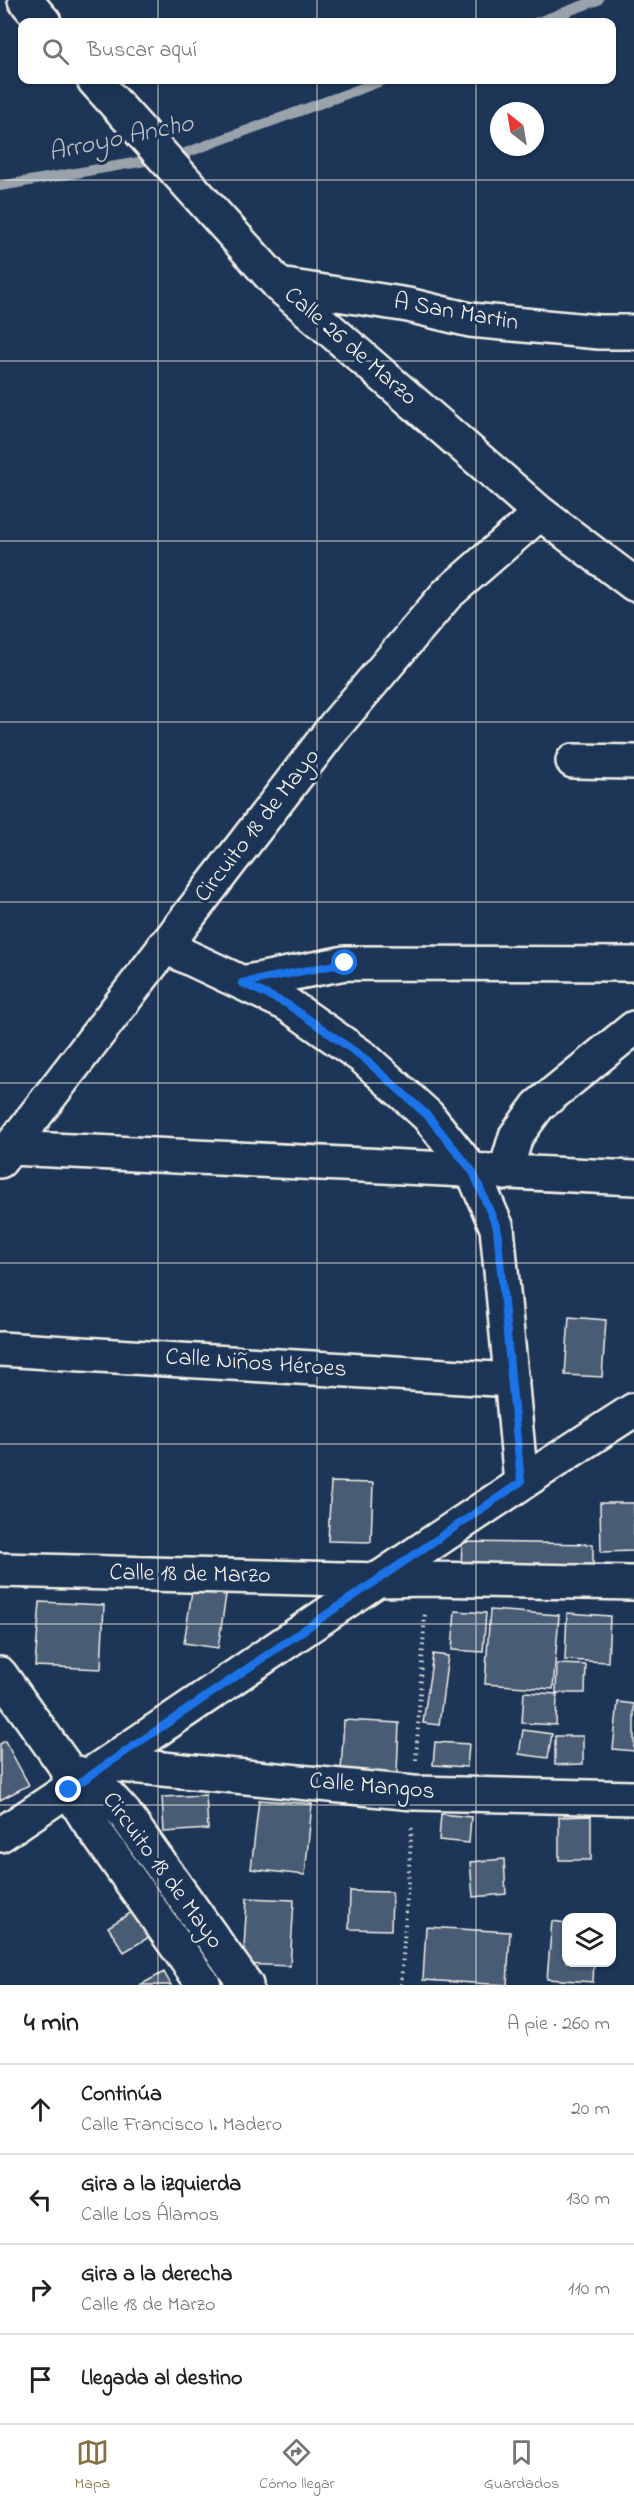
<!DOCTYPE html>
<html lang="es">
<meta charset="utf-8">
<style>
body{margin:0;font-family:"Indie Flower",sans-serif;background:#f2f2f2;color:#202124}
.controls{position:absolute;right:18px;bottom:18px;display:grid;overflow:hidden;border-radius:12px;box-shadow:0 2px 4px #0004}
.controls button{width:54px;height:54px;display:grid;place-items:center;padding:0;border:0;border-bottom:2px solid #e0e0e0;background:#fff;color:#202124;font:30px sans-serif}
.compass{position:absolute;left:490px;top:102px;width:54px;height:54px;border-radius:50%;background:#fff;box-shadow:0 2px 4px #0004;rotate:329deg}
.stop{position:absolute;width:18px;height:18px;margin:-14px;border:4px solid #1a73e8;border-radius:50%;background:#fff}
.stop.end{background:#1a73e8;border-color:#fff;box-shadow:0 2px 6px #0008}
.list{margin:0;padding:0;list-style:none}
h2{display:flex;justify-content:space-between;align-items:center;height:78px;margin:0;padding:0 24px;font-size:26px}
h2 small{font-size:20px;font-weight:400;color:#757577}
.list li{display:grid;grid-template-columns:39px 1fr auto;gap:18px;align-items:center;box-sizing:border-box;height:90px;padding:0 24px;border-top:2px solid #e0e0e0}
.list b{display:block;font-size:22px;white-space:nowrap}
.list p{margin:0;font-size:20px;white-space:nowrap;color:#757577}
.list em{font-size:20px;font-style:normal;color:#757577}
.icon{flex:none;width:33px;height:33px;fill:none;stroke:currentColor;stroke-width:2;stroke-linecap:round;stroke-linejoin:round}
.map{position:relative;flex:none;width:634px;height:1985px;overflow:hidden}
.search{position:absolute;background:#fff;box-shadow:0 2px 4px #0004;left:18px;right:18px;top:18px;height:66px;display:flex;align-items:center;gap:15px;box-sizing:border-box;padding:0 21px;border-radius:12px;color:#757577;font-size:22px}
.sheet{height:438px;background:#fff}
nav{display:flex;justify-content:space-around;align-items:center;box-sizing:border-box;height:84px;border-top:2px solid #e0e0e0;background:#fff;font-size:16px;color:#757577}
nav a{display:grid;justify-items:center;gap:3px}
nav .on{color:#847042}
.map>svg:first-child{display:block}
</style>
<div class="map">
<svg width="634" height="1985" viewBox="0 0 634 1985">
<rect width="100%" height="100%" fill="#1d3557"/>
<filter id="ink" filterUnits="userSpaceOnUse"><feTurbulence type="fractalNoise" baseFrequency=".0167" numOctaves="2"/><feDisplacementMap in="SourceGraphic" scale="12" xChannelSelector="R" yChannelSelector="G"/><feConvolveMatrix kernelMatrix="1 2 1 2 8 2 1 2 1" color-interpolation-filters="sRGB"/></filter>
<g filter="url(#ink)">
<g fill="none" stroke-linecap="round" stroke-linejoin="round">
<path stroke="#9aa2ab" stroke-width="10" d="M538 22 598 0
M0 186 180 155 384 80"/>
</g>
<path fill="#485b74" stroke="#f4f1e8" stroke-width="1.5" d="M569 1317 606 1320 602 1377 565 1375Z
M331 1482 373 1483 371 1542 328 1541Z
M600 1503H634V1551L601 1552Z
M462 1542 593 1544V1570L461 1568Z
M192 1591 226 1595 218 1648 184 1643Z
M40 1602 104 1605 101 1669 35 1666Z
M490 1610 559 1615 553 1689 485 1684Z
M455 1611 486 1613 483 1652 452 1650Z
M567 1613 610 1616 608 1662 565 1660Z
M433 1654 448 1656 439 1725 423 1723Z
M557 1664 586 1665 585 1693H556Z
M524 1692 557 1694 556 1725 522 1723Z
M618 1702 634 1704V1751L613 1749Z
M344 1720 399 1723 397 1773 341 1771Z
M523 1730 552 1734 548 1758 519 1754Z
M555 1736H583V1764L555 1765Z
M5 1741 29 1785 0 1800V1744Z
M435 1742 469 1744 467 1767 433 1765Z
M206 1795 208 1829 164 1832 162 1797Z
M259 1800 312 1804 305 1875 251 1869Z
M441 1814 471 1817 469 1843 439 1840Z
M591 1816V1860H559V1817Z
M504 1859 506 1894 473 1897 470 1862Z
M350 1891 392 1892 391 1930 349 1929Z
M247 1898 294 1900 290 1966 243 1964Z
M135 1910 151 1936 124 1952 108 1927Z
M552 1921 566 1923V1962H594L593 1982 547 1979Z
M426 1927 510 1932 507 1985 423 1980Z
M164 1972 171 1985H140Z"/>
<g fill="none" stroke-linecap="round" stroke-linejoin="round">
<g stroke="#f4f1e8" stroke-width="38">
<path id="minor" d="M25 0 44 22
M94 80 279 285 540 513 634 584
M279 285 408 305 470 320 599 332H634
M573 761 634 762
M164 946 287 1004 364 1058 428 1116 473 1172 497 1228 521 1482
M242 983 345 963 634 964
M10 1148 634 1178
M0 1161 334 727 446 595 540 513
M505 1173 516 1136 538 1106 634 1028
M0 1349 512 1380
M0 1570 380 1580 427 1579 634 1583
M0 1674 69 1771V1790L87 1819 204 1985
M110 1764 414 1793 634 1798
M69 1771 90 1776 124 1813 246 1985
M0 1835C212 1695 420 1547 634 1410"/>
</g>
<path stroke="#f4f1e8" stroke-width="4" stroke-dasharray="1.5 4.5" stroke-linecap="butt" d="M416 1760 425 1612
M401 1985 412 1824"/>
<use href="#minor" stroke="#1d3557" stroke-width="33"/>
</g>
</g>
<g fill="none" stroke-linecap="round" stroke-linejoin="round" filter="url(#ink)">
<path stroke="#1a73e8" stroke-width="8" d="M69 1790 521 1482 497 1228 473 1172 428 1116 364 1058 287 1004 242 983 345 963"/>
</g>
<path fill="none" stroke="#f4f1e8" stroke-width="1.5" stroke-opacity="0.55" d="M158 0V22M317 0V22M476 0V22M158 80V1985M317 80V1985M476 80V1985M0 180H634M0 361H634M0 541H634M0 722H634M0 902H634M0 1083H634M0 1263H634M0 1444H634M0 1624H634M0 1805H634"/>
<g text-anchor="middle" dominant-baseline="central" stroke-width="6" stroke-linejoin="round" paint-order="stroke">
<g font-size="24" fill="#f4f1e8" stroke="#1d3557">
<text transform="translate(456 313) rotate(10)">A San Martin</text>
<text transform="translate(350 347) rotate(41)">Calle 26 de Marzo</text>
<text transform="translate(258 826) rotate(-52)">Circuito 18 de Mayo</text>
<text transform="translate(256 1364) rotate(4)">Calle Niños Héroes</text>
<text transform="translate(190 1575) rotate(1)">Calle 18 de Marzo</text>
<text transform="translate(372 1787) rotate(5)">Calle Mangos</text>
<text transform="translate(162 1871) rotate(54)">Circuito 18 de Mayo</text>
</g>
<g font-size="26" font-style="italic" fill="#c0c3c4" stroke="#1d3557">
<text transform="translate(121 139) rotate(-12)">Arroyo Ancho</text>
</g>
</g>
</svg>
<div class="controls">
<button><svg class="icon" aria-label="layers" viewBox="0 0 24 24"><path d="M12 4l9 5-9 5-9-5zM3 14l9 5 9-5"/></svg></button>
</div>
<svg class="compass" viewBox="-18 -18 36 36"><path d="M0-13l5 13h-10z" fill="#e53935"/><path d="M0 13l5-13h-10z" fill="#757577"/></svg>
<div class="stop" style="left:345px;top:963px"></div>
<div class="stop end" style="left:69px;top:1790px"></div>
<div class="search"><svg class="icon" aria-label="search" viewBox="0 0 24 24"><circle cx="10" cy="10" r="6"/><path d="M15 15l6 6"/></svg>Buscar aquí</div>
</div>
<section class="sheet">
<h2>4 min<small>A pie · 260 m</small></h2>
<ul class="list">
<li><svg class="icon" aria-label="ahead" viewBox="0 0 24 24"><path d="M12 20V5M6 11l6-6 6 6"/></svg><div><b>Continúa</b><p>Calle Francisco I. Madero</p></div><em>20 m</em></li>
<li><svg class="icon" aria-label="left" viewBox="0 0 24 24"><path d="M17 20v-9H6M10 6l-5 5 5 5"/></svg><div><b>Gira a la izquierda</b><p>Calle Los Álamos</p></div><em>130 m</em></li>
<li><svg class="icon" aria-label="right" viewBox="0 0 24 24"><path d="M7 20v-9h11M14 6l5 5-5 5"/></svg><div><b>Gira a la derecha</b><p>Calle 18 de Marzo</p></div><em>110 m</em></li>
<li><svg class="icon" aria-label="arrive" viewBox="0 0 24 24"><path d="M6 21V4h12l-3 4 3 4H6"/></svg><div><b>Llegada al destino</b></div></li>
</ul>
</section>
<nav>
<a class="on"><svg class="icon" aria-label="map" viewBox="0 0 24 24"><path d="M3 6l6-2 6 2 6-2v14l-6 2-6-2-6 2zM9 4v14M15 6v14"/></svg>Mapa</a>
<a><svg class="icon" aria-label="directions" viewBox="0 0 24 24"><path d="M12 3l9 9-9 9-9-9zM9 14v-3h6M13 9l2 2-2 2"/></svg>Cómo llegar</a>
<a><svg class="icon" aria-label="saved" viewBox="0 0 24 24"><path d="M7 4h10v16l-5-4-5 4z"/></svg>Guardados</a>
</nav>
